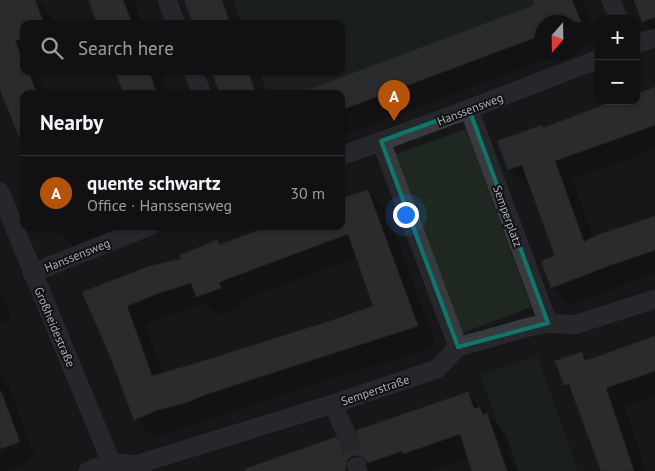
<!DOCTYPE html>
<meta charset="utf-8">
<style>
body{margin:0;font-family:"PT Sans",sans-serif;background:#1e1f21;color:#f1f3f6}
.controls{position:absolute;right:15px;top:15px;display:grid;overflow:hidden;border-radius:10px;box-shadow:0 1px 4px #0004}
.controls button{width:45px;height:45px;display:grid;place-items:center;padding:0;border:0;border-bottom:1px solid #303133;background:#111113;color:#f1f3f6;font:25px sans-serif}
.compass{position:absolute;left:535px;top:15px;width:45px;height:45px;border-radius:50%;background:#111113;box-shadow:0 1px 4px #0004;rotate:200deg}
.you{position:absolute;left:405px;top:214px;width:18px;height:18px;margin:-12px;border:4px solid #fff;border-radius:50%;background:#1a73e8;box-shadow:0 0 0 8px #1a73e833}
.badge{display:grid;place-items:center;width:32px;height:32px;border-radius:50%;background:#b45309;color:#fff;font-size:16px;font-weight:700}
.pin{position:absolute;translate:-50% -41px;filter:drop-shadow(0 1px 2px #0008)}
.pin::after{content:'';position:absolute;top:26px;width:18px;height:15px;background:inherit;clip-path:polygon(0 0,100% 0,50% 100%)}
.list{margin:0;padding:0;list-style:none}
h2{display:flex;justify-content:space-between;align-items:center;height:65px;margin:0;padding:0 20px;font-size:21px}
h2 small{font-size:16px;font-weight:400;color:#9c9da0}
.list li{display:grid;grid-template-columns:32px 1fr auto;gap:15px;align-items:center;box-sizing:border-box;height:75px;padding:0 20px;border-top:1px solid #303133}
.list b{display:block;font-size:19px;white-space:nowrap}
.list p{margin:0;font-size:16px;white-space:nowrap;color:#9c9da0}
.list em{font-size:16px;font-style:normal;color:#9c9da0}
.icon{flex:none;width:28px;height:28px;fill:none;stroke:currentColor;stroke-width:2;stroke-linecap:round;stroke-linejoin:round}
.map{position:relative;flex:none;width:655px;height:471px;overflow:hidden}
.search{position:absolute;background:#111113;box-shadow:0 1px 4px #0004;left:20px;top:20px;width:325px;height:55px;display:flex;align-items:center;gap:12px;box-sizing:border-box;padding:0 18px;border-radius:10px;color:#9c9da0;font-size:19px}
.panel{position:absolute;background:#111113;box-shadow:0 1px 4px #0004;left:20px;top:90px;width:325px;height:140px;border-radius:10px}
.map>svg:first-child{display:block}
</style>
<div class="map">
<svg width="655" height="471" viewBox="0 0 655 471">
<rect width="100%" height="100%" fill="#171719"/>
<path fill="#1f2820" d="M222 0H533L534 5 296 94H256L248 71H341V24H230Z
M466 129 531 307 462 333 396 154Z
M537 355 578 471H515L480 375Z"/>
<path fill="#0007" fill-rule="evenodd" d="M0 0H38L49 12 54 24H24V71H37L47 94H24L0 86Z
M90 0H134L142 24H99Z
M186 0H233L242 24H195Z
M534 0H583L598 40 572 50V22H542V52H566L341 136V94H299L536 5Z
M629 0H655V33L643 21 640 12Z
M117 71H160L168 94H125Z
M213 71H259L268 94H221Z
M655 88V149L572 179 594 238 655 217V274L626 284 570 306 552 287 557 256 531 187 528 188 509 169 541 126 544 129 636 101Z
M368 191 387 210 436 346 227 413 205 421 177 429 155 438 135 419 111 355 83 293 183 260 217 242 221 246 341 226ZM357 257 375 306 334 321 163 374 145 325 179 312 205 304 216 315 240 307 238 302Z
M60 226H170L83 257 65 239Z
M0 290 12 319 0 324Z
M655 338V396L625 407 646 471H603L574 394 565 385 582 353 589 361Z
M0 373 6 379 35 457 25 460 26 463 4 471H0V453L18 446 17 444 0 451Z
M468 394 506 434 519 471H474L469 457 428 471H241L335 439 341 444 345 445Z"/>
<path fill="#414346" stroke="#313235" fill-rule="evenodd" d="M0 0H35L44 24H24V37L15 41 24 62V71H28L37 94H24V146L23 147 0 89Z
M89 0H123L132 24H97Z
M184 0H222L230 24H193Z
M533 0H572L581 22H542V35L341 110V94H303L302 92 534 5Z
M634 0H655V17L642 22Z
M115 71H149L157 94H124Z
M212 71H248L256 94H220Z
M655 87V125L555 161 584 242 597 235 655 216V250L608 266 551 288 541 261 555 256 522 165 508 170 497 141 542 125 543 128 614 101H636V94Z
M368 190 418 326 207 394 185 403 158 410 134 420 110 356 82 292 150 266 181 259 180 255 217 240 219 245 270 226H341V199ZM348 234 373 306 333 320 197 363 152 376 127 306 159 293 191 283 196 297 221 288 219 282Z
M655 336V371L606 388 634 471H601L569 384 564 385 555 361 582 352 585 361Z
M0 391H1L20 442 0 449Z
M468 392 474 409 480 407 483 415 487 413 507 471H472L460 434 403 454 402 451 368 463 365 458 361 456 354 455 349 458 346 463V470L343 471H246L245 469 336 437 340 442 345 444 350 443 355 439 357 435V430Z"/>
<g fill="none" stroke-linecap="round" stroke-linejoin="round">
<path stroke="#343539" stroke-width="19" stroke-dasharray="19 9" stroke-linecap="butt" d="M346 433 357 466"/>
<path stroke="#383a3e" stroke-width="19" d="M167 0 176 24
M611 0 618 19
M636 44 655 38
M193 71 202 94
M469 109 548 323
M381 141 458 347
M341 156 469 109 599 59
M0 192 111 462
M32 273 150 226
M333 404 346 433
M357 466 358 471
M88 471 111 462 135 465 333 404 437 369 458 347 529 327 548 323 574 325 655 299"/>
</g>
<path d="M0 0H655V471H0ZM469 109 548 323 458 347 381 141Z" fill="#171719" fill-opacity=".55" fill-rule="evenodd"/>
<path fill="none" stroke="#0f766e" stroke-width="4" stroke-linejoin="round" d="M469 109 548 323 458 347 381 141Z"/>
<g text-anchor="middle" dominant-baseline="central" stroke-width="4" stroke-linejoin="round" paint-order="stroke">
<g font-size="12" fill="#aaafb9" stroke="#121214">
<text transform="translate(470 109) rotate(-21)">Hanssensweg</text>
<text transform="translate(508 216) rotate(70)">Semperplatz</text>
<text transform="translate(77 255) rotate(-22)">Hanssensweg</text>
<text transform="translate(55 327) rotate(67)">Großheidestraße</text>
<text transform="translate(375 390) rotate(-19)">Semperstraße</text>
</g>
</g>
</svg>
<div class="controls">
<button>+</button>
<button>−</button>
</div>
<svg class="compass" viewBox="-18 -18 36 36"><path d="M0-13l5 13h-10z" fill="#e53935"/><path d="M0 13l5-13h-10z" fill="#9c9da0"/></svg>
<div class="you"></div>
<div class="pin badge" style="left:394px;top:121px">A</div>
<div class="search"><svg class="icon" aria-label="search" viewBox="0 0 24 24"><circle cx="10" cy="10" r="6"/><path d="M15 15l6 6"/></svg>Search here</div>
<section class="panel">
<h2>Nearby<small></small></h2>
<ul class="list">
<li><span class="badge">A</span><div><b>quente schwartz</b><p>Office · Hanssensweg</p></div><em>30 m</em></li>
</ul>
</section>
</div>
